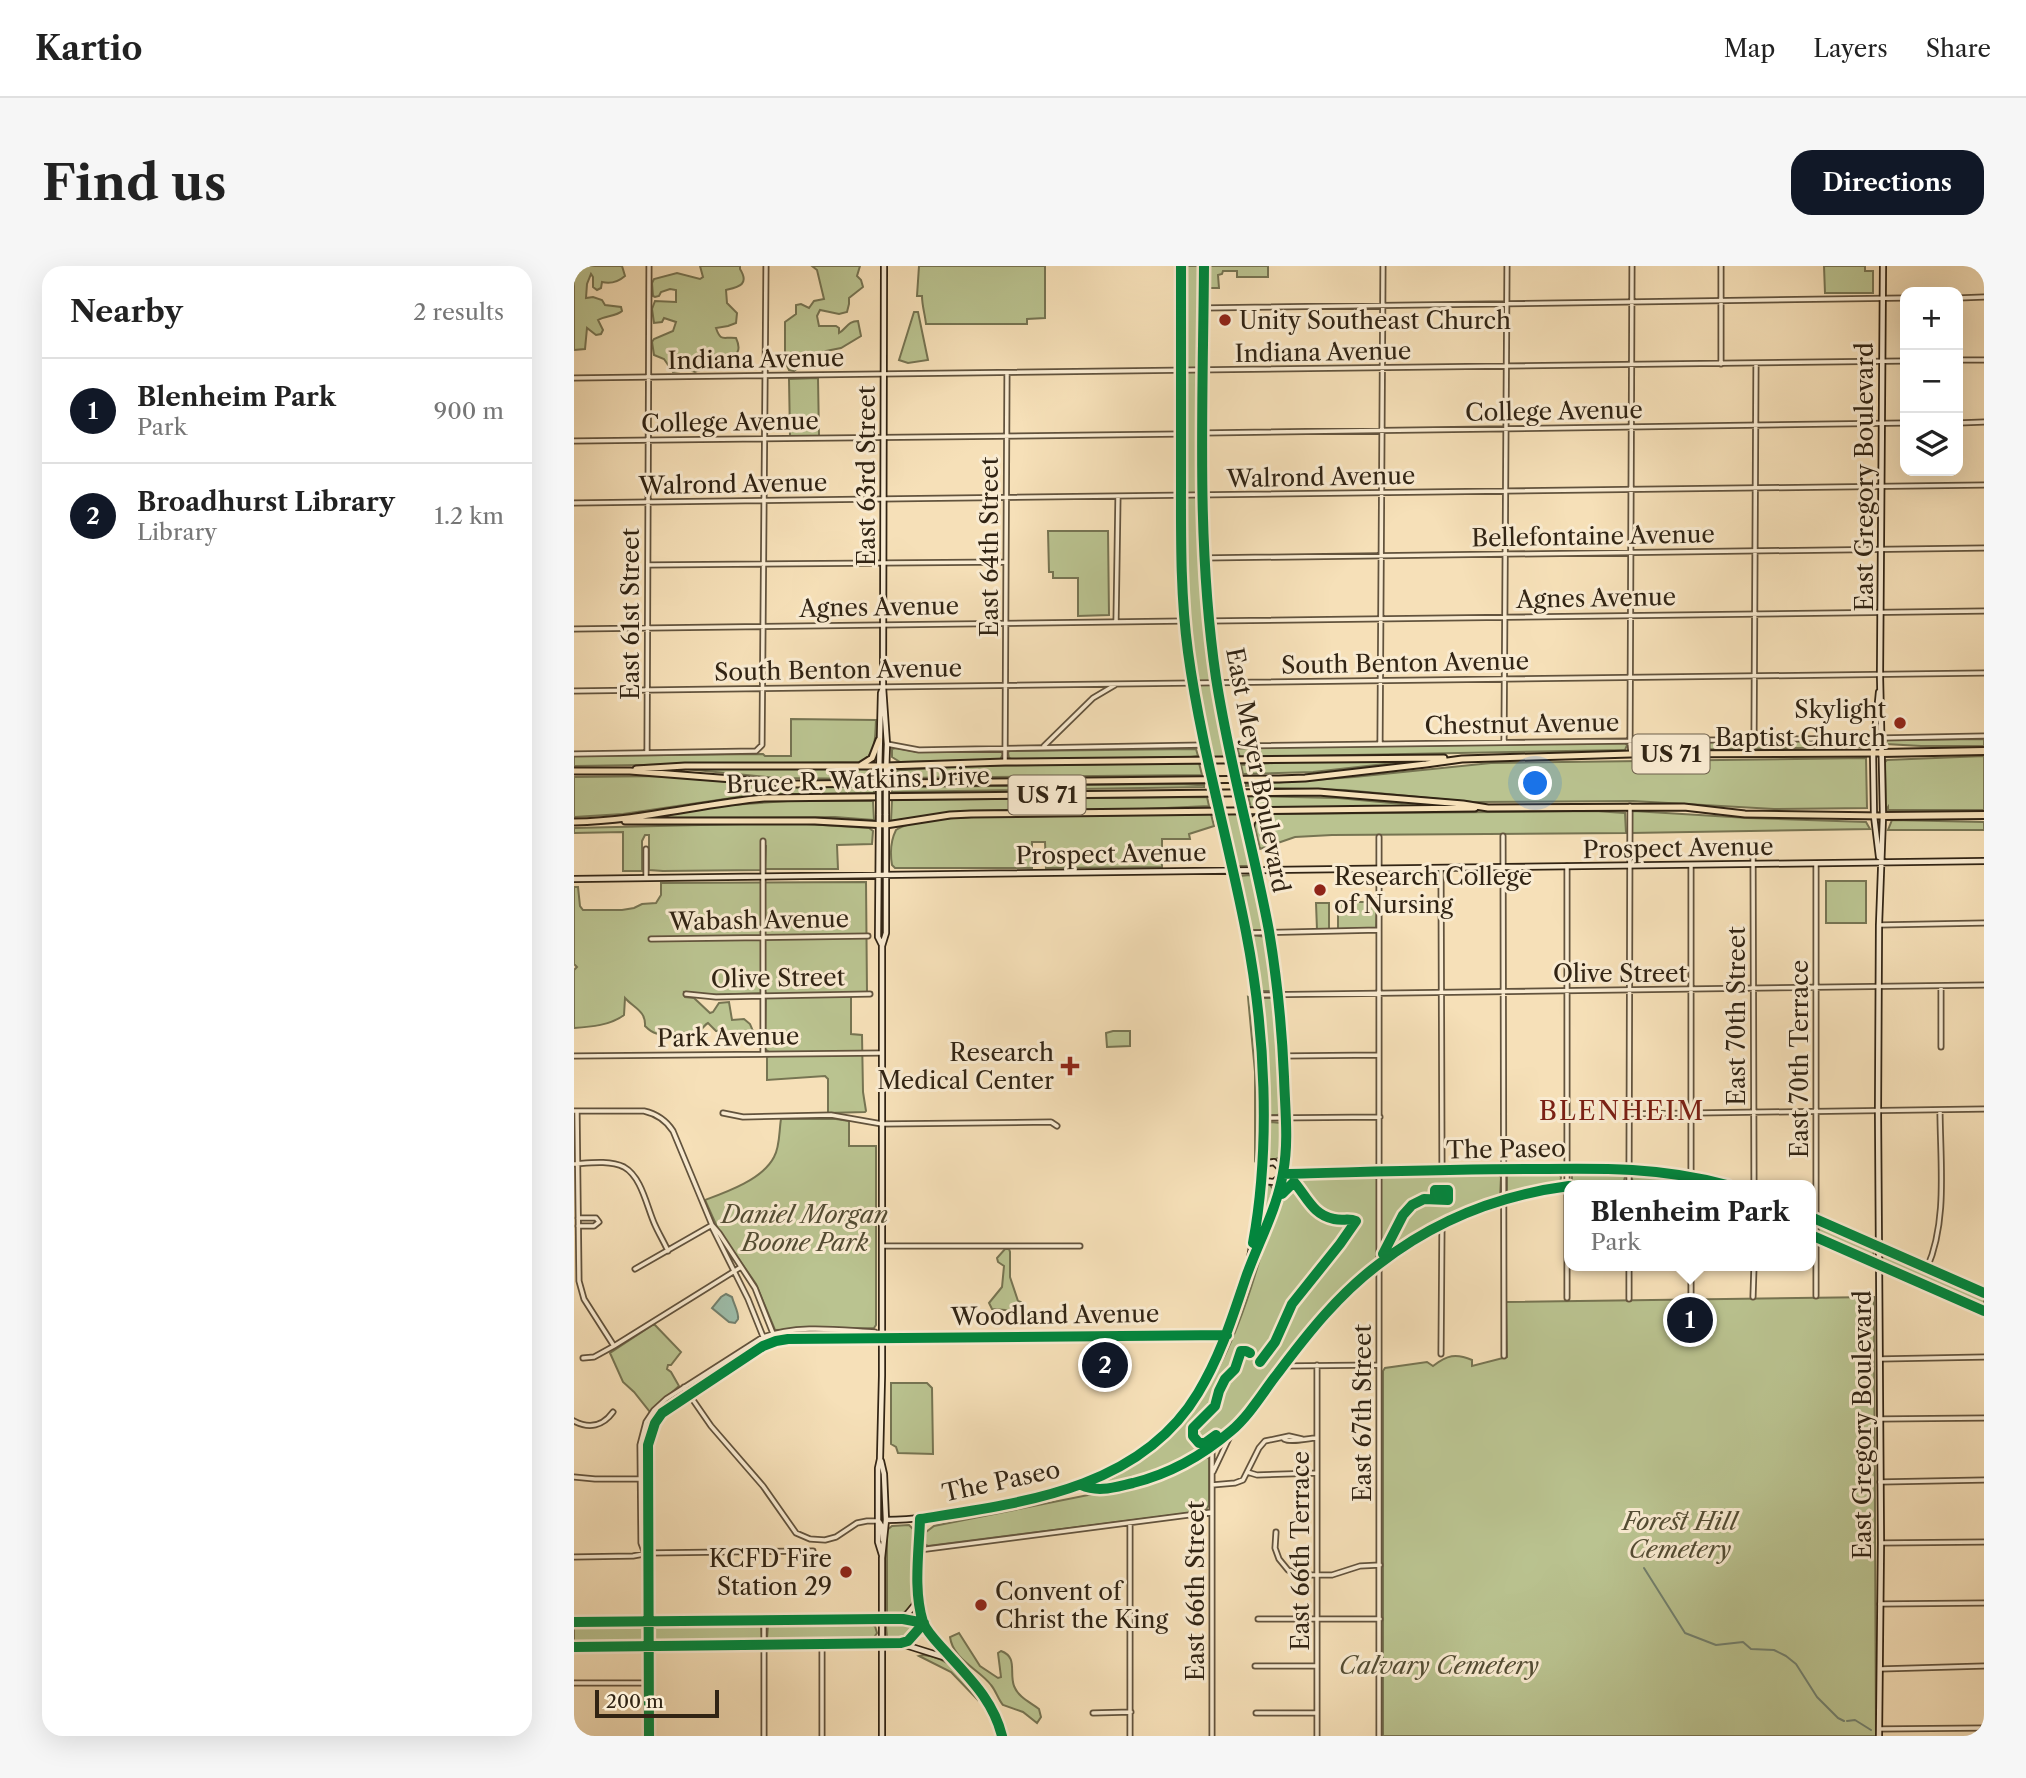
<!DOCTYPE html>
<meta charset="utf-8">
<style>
body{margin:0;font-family:"Libre Caslon Text",serif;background:#f6f6f6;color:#222}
.controls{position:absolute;right:21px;top:21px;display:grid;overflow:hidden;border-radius:14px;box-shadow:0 7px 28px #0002}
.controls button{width:63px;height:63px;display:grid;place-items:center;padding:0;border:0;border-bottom:2px solid #e0e0e0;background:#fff;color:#222;font:35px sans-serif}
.scale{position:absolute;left:21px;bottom:18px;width:124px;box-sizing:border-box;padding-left:7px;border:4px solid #312414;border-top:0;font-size:19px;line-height:24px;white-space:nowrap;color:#312414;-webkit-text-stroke:5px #f9ebd1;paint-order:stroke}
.you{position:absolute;left:962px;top:518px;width:24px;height:24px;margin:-18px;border:5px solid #fff;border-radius:50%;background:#1a73e8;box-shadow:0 0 0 10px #1a73e833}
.badge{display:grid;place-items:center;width:46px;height:46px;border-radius:50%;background:#111827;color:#fff;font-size:23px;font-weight:700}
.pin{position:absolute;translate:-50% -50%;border:4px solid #fff;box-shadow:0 2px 7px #0006}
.popup{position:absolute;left:990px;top:914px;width:252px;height:91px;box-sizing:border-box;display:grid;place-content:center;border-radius:14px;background:#fff;filter:drop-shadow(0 2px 5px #0005);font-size:23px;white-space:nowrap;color:#767676}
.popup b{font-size:26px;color:#222}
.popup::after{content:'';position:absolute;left:50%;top:100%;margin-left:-14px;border:14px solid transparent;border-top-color:#fff}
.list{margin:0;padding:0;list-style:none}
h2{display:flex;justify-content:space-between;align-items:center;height:91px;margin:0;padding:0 28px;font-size:30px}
h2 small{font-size:23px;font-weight:400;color:#767676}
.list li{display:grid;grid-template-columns:46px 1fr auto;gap:21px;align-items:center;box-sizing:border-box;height:105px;padding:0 28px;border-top:2px solid #e0e0e0}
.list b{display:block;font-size:26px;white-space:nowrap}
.list p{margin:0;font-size:23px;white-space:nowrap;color:#767676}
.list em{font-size:23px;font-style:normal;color:#767676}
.icon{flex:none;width:38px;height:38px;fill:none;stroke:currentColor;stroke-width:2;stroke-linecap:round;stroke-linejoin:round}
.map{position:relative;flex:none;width:1410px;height:1470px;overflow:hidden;border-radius:21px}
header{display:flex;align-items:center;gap:42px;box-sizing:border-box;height:98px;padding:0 35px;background:#fff;border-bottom:2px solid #e0e0e0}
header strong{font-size:33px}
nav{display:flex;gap:38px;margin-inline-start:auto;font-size:24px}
.intro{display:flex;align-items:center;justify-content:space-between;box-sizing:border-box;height:168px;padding:0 42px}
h1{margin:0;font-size:49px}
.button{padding:18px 32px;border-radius:21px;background:#111827;color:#fff;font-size:24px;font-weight:700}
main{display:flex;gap:42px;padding:0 42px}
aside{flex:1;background:#fff;border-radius:21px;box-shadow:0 7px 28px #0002}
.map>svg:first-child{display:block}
</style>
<header>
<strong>Kartio</strong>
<nav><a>Map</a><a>Layers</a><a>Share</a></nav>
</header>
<div class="intro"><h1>Find us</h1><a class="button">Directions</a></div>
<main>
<aside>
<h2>Nearby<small>2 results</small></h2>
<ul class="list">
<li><span class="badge">1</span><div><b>Blenheim Park</b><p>Park</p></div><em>900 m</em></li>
<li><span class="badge">2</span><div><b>Broadhurst Library</b><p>Library</p></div><em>1.2 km</em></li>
</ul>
</aside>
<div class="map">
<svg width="1410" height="1470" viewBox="0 0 1410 1470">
<rect width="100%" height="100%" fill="#f6e0b8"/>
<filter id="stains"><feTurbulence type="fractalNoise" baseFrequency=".00286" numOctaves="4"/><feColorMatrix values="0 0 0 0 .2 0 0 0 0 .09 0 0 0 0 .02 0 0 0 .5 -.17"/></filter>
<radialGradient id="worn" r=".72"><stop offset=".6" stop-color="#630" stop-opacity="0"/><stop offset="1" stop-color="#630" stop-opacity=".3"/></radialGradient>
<path fill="#bac390" stroke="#767452" stroke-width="2" d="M0 0H48L51 10C44 16 36 18 28 16L27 22 23 24 19 21V11L17 8 13 18 12 32 19 31 28 34 31 39 47 41 48 45C43 50 31 50 24 54L29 64 27 68 22 69 13 62 11 83 0 84Z
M126 0H166V3C176 19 164 21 152 24L153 37 163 47 162 57 154 60 142 62C147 77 150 70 162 72 173 96 146 90 133 93L131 102 121 106 118 105 116 90 108 92V102L106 105 99 106 90 93 80 89 78 76 80 73 99 65 102 56 90 52 88 56 80 57 78 43 81 35 102 36V24L96 23 87 26 85 30 81 31 79 30 78 17 80 13 103 7 126 13 129 11Z
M238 0H286L283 10 287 14 289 21 275 32V38L273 46 265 48 246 44 243 50 245 60H262L265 62V67C273 62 274 55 284 55L287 70 267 82 252 85 240 91 234 89 226 91 225 101 220 105 215 104 211 95V56L222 48V39L227 38 235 42 240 35 250 33 243 4Z
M345 0H471V52L453 53V58H352C351 48 348 40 348 30H343Z
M609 0H628C627 163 616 329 653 489L652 492H635L617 396 609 285Z
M634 0H694V11H663V5H649L648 8 644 9 645 22H633Z
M1250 0H1291V5H1299V27H1251Z
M340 46H344L354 94 334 97 325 94Z
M244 112 245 170H216L215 113Z
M474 265H534L535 349 504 350V312H479V306H475Z
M217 453 302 454C301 470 303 490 286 496L0 500V490L189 488 191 490H217Z
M1410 473V480H1347L1312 478V475L1314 474Z
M1287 474 1292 475V481L1085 484 1060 483 1058 481 1059 477Z
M1051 477 1053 479 1051 484 666 491 663 482Z
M322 482 344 486 426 484 429 488 426 494 326 496 318 491V483Z
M622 483 624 490 617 491 439 494 435 492 434 487 435 485Z
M1410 490V544H1314V541L1312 544 1311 494 1312 495 1313 494Z
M1292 492 1293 542 1200 543 1059 535 898 536 771 524 694 522 689 519 672 520V518L689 519 695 517 780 511 917 497Z
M847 494 739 506 669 508 667 499 730 495Z
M625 497 628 509 318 512V505L386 500Z
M299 502 300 513 202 512 111 503Z
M90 510 212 521H300V527L178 529 49 548 0 551V511Z
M599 518C610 518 619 519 630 519V521L318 526V521Z
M674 530 764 532 849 540 677 542Z
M633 531 635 540 569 543 391 545 317 555 318 534Z
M214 535H299L300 554 261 551 78 552 143 540Z
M1021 545 1051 547 1052 567 758 569 721 571 686 583 680 557 687 550 695 548Z
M1059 545 1174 552 1292 556 1296 563 1057 567V548Z
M635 548H637L640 560 615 568 616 573H588V601L472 602 471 576H458V602H321L318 599C316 587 317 574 322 564 338 553 380 552 400 551Z
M651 548H666L677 596 675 600H664L660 597 649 551Z
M1318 554 1410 556V564H1314Z
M217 557 295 562 299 565 298 578 263 579 264 603H191L192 580 188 579 187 604 89 605 75 604V569H71L68 575V605H49V566L0 567V562Z
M676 609 680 612 690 660 689 664H677L674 661 664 612 665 610Z
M1252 615H1292V657H1252Z
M292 616 293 726 277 727V768L288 769 289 826 292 845 291 846 254 847V813L251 810 193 814V791L195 790V786L191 783 192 727 132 729 110 726 111 731 120 732 136 747 139 746 145 737 155 736 158 754 170 753 176 758 179 765 176 769C165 772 154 765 142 765L134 757C130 759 129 763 125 765 118 770 110 766 103 766 88 766 84 773 71 760 72 745 60 742 51 732L50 749C37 759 17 761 0 762V704L3 701 0 698V621H4L6 640 9 644H48L60 642 68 638 82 637 87 629V617Z
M764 636H803L802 662 764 663Z
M742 637H755V663L743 664Z
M679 669 692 671 700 721 697 725H687L683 721 676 673Z
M674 731 678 733C681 758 692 879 681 894V806Z
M688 732H698L702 737 708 845 704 849H696L692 845 685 736Z
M539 765H556V780L533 781 532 767Z
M207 853H262L275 855V880H302V1059L300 1062 201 1064 182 1018 144 963 131 934C153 926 189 913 200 891 206 881 205 865 207 853Z
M697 856 707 857 708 860 707 890 700 894 694 893 691 890 692 859Z
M1001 905H1048L1052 907 1050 915 1047 916 1000 917 998 916V908Z
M1058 906 1111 912 1114 914V919H1091L1059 915 1057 912Z
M984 907 987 911 986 919 936 929 933 928V910L936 908Z
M924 908 927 911 926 932C905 940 882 947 862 958 824 977 790 1003 760 1033 724 1070 699 1116 664 1153 625 1193 576 1210 522 1220 529 1215 538 1212 545 1208 565 1196 584 1182 600 1165 661 1102 680 1009 705 928 713 916 723 912 736 910Z
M695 918 699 923 685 971H683L689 924 690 920Z
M1247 959 1298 981 1300 984 1299 992H1295L1247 971 1245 968 1244 961Z
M431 983H435L436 986V1011L444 1035 447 1036 449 1039 447 1045 442 1048 431 1044 418 1043 415 1037 428 1021 430 1000 424 996 423 992Z
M1309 987 1410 1031V1042L1310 998 1308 995Z
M1300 1031 1302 1470H809V1105L811 1102 853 1096 859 1100C873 1089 882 1087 898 1094V1100L933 1091 932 1036Z
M80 1058 107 1086 97 1099H94L93 1103 97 1106 105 1120 76 1146 60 1126 49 1116 36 1087Z
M317 1117H353L358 1122 359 1188 324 1187 322 1181 317 1178Z
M629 1190 635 1192V1239L631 1245 354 1280 350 1278 352 1266 360 1260 559 1220 602 1205Z
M318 1260 335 1259 339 1263 340 1331C338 1343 330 1349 318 1349L313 1346V1264Z
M293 1356 301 1360 303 1367 299 1373 292 1375 197 1376 193 1372 194 1360 197 1357Z
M183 1357 187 1359 188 1373 182 1377 82 1378 79 1374 78 1362 81 1359Z
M315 1357H330L341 1362C335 1372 327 1373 316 1373L313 1371 312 1360Z
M69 1358 72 1361 71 1377 0 1379V1359Z
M385 1367 406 1400 424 1412 427 1411 424 1387 427 1385C444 1391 435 1406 440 1420 445 1432 456 1436 465 1443L467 1451 463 1457 449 1446 429 1439C424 1433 422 1425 417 1419 405 1403 379 1394 376 1371Z
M349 1389C371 1390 397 1412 406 1432L404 1434 377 1406 345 1390Z"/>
<path fill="#9dbdaa" stroke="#72806e" stroke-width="2" d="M152 1028 158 1031C160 1039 165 1046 164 1053L161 1057 155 1056 138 1042 147 1031Z"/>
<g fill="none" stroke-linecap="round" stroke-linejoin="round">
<path stroke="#72806e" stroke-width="2" d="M1070 1302 1111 1367 1142 1379 1169 1376 1177 1383 1200 1384 1212 1390 1222 1398 1243 1431 1264 1452 1270 1455
M1273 1455 1281 1454 1297 1464"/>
<g stroke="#62533d" stroke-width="7">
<path id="minor" d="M1384 32 1410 31
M630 42 1331 32
M1384 94H1410
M1147 98V0
M0 112 1331 95
M1384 157 1410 156
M630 167 1331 157
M0 175 607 168
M0 237 1410 219
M629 292 1410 282
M74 299 432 296
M634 355 1410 345
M542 356 544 231
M0 363 610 355
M0 425 1410 407
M1308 472 1410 470
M1180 473 1182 97
M930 476 933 0
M806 477 809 0
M313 478 345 484 630 479
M470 480 519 432 541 419
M655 480 1300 472
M73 487 75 0
M0 488 182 485 188 479 192 0
M1057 488 1056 475 1058 0
M431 496 433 107
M929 570 930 1090
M805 571V1470
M1179 581 1180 919
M1242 598V1030
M993 600V1032
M867 602 868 904
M72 612V583
M1305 659 1410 657
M672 667 805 664
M77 673 294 670
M112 728 142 731 296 728
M682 729 1410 719
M1367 781V720
M189 787V575
M0 790 308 787
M709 790 805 789
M0 845H70C83 848 92 854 99 865L138 959 145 967 181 1022 202 1075
M3 845 5 1015 10 1033 40 1080
M149 847 169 851 257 849 308 858 477 856 483 860
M1055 848 1410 843
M689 852 806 851
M0 898C15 897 36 894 50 901 68 911 73 942 81 959 85 968 90 976 94 985
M1055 919 1056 540
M1117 919V599
M4 952H22L25 956 20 960H4
M138 961 174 1033 192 1078
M309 980H506
M1353 1002C1374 955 1366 894 1366 844
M61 1003 138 959
M1117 1030V1000
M1179 1031 1180 1000
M1055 1033V1000
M867 1088 868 958
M9 1092 20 1091 40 1080 167 1001
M1306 1093 1410 1091
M710 1100 805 1099
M110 1121 137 1160 189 1220 222 1267 236 1273 251 1274 262 1271 283 1257 293 1255H304
M1306 1153 1410 1152
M0 1155C15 1163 29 1160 39 1146
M710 1173C718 1177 733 1172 743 1172
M638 1180V1470
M639 1206 658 1166
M673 1206 683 1209 743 1207
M0 1211 21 1213H74
M1306 1216 1410 1214
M638 1219 661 1217 669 1214 685 1182 691 1175 715 1170 728 1173
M556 1257V1470
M702 1266 701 1282 705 1293 714 1304 725 1309H758L786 1300 806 1299
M1307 1277 1410 1276
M345 1284 638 1246
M0 1291 59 1290 75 1287 239 1285
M74 1296 67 1277 66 1179 72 1156 80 1144 92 1133 189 1071C224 1058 265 1064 301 1066L307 1071
M1306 1338 1410 1337
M190 1353V1470
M684 1353H806
M681 1400H742
M1306 1403 1410 1400
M0 1417H75
M519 1447 557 1446
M682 1447H742
M1305 1463 1410 1462
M75 1470 74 1179 81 1157 88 1147 189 1080 202 1075 214 1073 653 1069
M248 1470V1379
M743 1470V1099"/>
</g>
<g stroke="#312414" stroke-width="8">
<path id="secondary" d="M310 0 309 421 313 478 312 509
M607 0 606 285 613 382 618 418 637 507
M630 0 629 292 634 355 643 417 660 503
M305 509 307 427 309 422
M642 535C652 580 664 625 673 670 692 778 695 890 675 998
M305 548 304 671 308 679
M1305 591 1300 550 1299 487 1305 426
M0 613 1410 595
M688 898 700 896 708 904
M709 908C793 906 877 903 961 903 1029 902 1087 901 1153 919
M687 915 700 916 708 909
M1009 919H1065
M1237 951 1410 1027
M1237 969 1410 1045
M307 1195 310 1208 312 1254 308 1292V1470
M507 1219C525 1227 541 1221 559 1217 595 1208 629 1189 657 1165 676 1149 689 1126 704 1107 734 1067 765 1028 805 998 860 955 926 929 995 920
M346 1253C345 1286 339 1324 349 1356 353 1367 364 1377 372 1386 396 1413 419 1434 428 1470
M312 1254C342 1254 371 1249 401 1244 477 1232 550 1212 604 1154 638 1118 654 1067 669 1022 681 984 702 947 709 907 714 880 712 850 711 823 709 770 704 717 695 665 686 620 675 576 666 531
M305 1256 308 1261 309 1274
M308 1289 304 1276V1202L306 1193 308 1110V680L312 667V548
M330 1352 344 1335
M0 1356 308 1353H329L350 1357
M328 1378 376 1393
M0 1381 327 1377 334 1375 350 1357
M1305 1470 1307 1277 1304 845 1305 659 1309 550 1306 409 1309 0"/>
</g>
<g stroke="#312414" stroke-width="9">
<path id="trunk" d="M287 499 298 492 305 474
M62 503 111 500H312L431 496 870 492
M0 505H56L222 518 705 513 731 512 852 498 888 493 1057 488 1307 487
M51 555H241L312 559 376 549 397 548 901 542
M0 556C64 555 126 538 190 532L744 526 889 538 914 542 1110 541 1171 548 1309 550
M674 567 678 555 690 545"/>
</g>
<g stroke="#312414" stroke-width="10">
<path id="motorway" d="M1307 487 1410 485
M1309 550 1410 549"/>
</g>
<use href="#minor" stroke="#f9ebd1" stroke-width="3.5"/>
<use href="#secondary" stroke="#f9ebd1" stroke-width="4.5"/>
<use href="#trunk" stroke="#f6e0b8" stroke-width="5"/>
<use href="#motorway" stroke="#f6e0b8" stroke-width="6"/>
<g stroke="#312414" stroke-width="8" stroke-linecap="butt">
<path id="secondary-bridge" d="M660 503 666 531
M637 507 642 535
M312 509V548
M305 548V509"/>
</g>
<use href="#secondary-bridge" stroke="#f9ebd1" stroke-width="4.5"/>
<g stroke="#f9ebd1" stroke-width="15">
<path id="cycleway" d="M607 0C607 69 607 138 607 206 607 266 606 327 614 386 627 481 654 573 672 666 691 763 697 879 679 977
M709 908C793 906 877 903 961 903 1029 902 1087 901 1153 919
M1237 951 1410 1027
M1237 969 1410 1045
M809 988 829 949 838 939 850 933 874 934V924H861V933
M686 1096 701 1076 718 1038 766 978 782 955C775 952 769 955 760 953 739 949 733 931 720 916L708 928
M642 1169 631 1177H625L619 1170V1162L641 1140 645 1125 651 1113 661 1103 667 1085H672L676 1087
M507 1219C525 1227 541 1221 559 1217 595 1208 629 1189 657 1165 676 1149 689 1126 704 1107 734 1067 765 1028 805 998 860 955 926 929 995 920
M0 1356 308 1353H329L350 1357
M0 1381 327 1377 334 1375 350 1357
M75 1470 74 1179 81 1157 88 1147 189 1080 202 1075 214 1073 653 1069
M428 1470C419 1434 396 1413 372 1386 364 1377 353 1367 349 1356 339 1324 345 1286 346 1253 446 1237 566 1224 624 1127 647 1089 658 1052 672 1011 684 977 703 943 709 907 715 876 711 843 710 811 708 763 703 713 695 665 679 580 655 497 642 412 622 276 629 137 630 0"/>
</g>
<use href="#cycleway" stroke="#00873e" stroke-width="10"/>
</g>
<g fill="#8f2418" stroke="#f9ebd1" stroke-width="2.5">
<circle cx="651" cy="54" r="7"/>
<circle cx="1326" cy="457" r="7"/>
<circle cx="746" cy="624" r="7"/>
<path d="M492.5 789.5h7v7h7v7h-7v7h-7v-7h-7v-7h7z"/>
<circle cx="272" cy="1306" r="7"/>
<circle cx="407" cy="1339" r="7"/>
</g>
<g text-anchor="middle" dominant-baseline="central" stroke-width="6" stroke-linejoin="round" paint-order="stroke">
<g fill="#f9ebd1" stroke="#6d604d" stroke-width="2">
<rect x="1058.5" y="468.5" width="77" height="39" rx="5"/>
<rect x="434.5" y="509.5" width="77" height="39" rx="5"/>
</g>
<g font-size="23" font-weight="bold" fill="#312414">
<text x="1097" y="488">US 71</text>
<text x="473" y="529">US 71</text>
</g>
<g font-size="24" fill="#312414" stroke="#f9ebd1" text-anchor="start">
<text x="665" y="54">Unity Southeast Church</text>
<text x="1312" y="443" text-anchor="end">Skylight<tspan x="1312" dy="28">Baptist Church</tspan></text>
<text x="760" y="610">Research College<tspan x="760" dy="28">of Nursing</tspan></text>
<text x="480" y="786" text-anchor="end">Research<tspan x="480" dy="28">Medical Center</tspan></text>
<text x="258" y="1292" text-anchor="end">KCFD Fire<tspan x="258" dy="28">Station 29</tspan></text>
<text x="421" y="1325">Convent of<tspan x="421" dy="28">Christ the King</tspan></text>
</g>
<g font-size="24" fill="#312414" stroke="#f9ebd1">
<text transform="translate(749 86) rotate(-1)">Indiana Avenue</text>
<text transform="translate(182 93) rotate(-1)">Indiana Avenue</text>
<text transform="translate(980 145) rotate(-1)">College Avenue</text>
<text transform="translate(156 156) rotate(-1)">College Avenue</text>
<text transform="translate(292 210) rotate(-90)">East 63rd Street</text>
<text transform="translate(747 211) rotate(-1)">Walrond Avenue</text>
<text transform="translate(1290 211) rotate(-90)">East Gregory Boulevard</text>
<text transform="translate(159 218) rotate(-1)">Walrond Avenue</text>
<text transform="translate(1019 270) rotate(-1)">Bellefontaine Avenue</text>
<text transform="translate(415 281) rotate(-90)">East 64th Street</text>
<text transform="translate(1022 332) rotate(-1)">Agnes Avenue</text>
<text transform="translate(305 341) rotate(-1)">Agnes Avenue</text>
<text transform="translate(56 348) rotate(-90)">East 61st Street</text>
<text transform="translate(831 397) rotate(-1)">South Benton Avenue</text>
<text transform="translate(264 404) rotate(-1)">South Benton Avenue</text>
<text transform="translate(948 458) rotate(-1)">Chestnut Avenue</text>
<text transform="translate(684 504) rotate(79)">East Meyer Boulevard</text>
<text transform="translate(284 514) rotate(-2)">Bruce R. Watkins Drive</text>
<text transform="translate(1104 582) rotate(-1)">Prospect Avenue</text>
<text transform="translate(537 588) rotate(-1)">Prospect Avenue</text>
<text transform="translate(185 654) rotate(-1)">Wabash Avenue</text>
<text x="1046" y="707">Olive Street</text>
<text transform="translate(204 712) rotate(-1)">Olive Street</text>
<text transform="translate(1162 750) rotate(-90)">East 70th Street</text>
<text transform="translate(154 771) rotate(-1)">Park Avenue</text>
<text transform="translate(1225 793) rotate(-90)">East 70th Terrace</text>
<text transform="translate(932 883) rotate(-1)">The Paseo</text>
<text transform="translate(481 1049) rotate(-1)">Woodland Avenue</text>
<text transform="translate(788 1147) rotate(-90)">East 67th Street</text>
<text transform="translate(1288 1159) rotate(-90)">East Gregory Boulevard</text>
<text transform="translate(427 1215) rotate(-12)">The Paseo</text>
<text transform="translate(726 1285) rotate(-90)">East 66th Terrace</text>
<text transform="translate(621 1325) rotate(-90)">East 66th Street</text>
</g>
<g font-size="24" font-style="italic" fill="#534c33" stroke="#f9ebd1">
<text x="231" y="948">Daniel Morgan<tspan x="231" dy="28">Boone Park</tspan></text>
<text x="1106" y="1255">Forest Hill<tspan x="1106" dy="28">Cemetery</tspan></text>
<text x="865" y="1399">Calvary Cemetery</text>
</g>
<g font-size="26" letter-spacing="2" fill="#7a1f14" stroke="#f9ebd1">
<text x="1048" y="845">BLENHEIM</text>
</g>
</g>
<rect width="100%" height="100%" filter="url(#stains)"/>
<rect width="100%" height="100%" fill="url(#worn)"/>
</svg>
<div class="controls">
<button>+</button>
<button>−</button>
<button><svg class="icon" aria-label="layers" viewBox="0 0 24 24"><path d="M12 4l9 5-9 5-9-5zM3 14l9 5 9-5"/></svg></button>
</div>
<div class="scale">200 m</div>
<div class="you"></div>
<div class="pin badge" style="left:1116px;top:1054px">1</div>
<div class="popup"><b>Blenheim Park</b>Park</div>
<div class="pin badge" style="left:531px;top:1099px">2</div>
</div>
</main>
